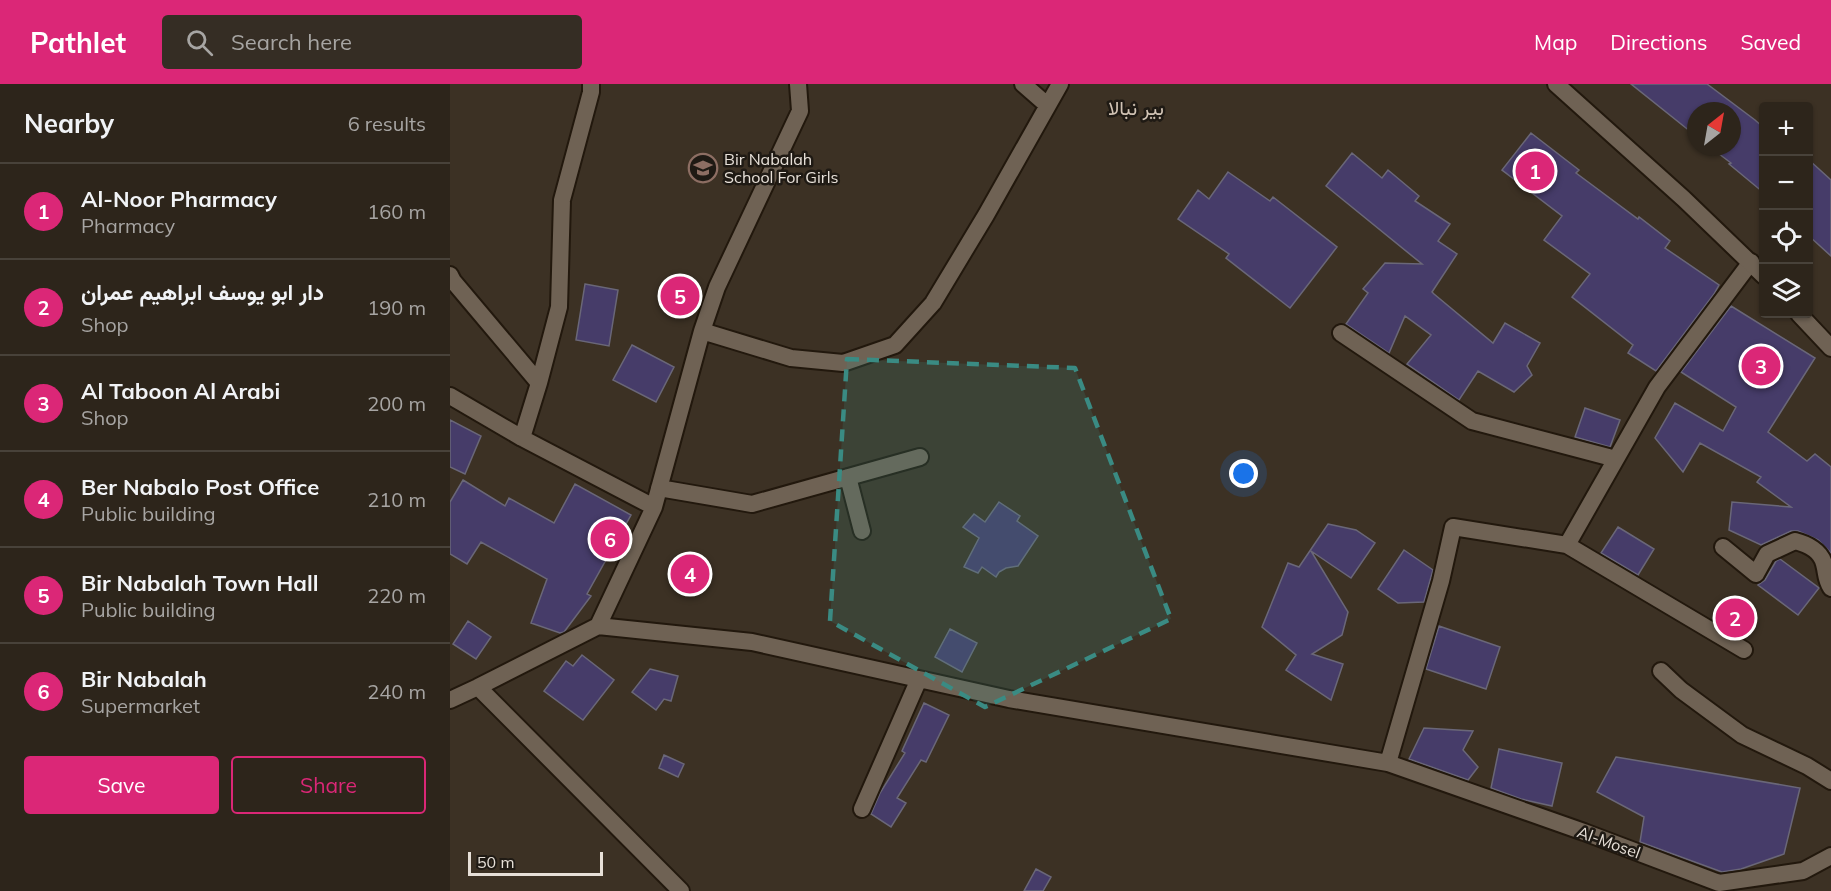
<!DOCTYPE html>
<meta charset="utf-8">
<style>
body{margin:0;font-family:Mulish,Vazirmatn,sans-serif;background:#352d24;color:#f1f3f6}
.controls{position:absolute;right:18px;top:18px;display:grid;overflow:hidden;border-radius:6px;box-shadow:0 2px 4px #0004}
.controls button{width:54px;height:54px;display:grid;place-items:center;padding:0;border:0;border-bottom:2px solid #48423a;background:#2d251b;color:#f1f3f6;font:30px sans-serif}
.compass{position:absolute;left:1237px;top:18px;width:54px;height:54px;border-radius:50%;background:#2d251b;box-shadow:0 2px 4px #0004;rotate:31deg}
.scale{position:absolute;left:18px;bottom:15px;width:135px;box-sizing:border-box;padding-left:6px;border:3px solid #e7e0d8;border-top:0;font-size:16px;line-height:21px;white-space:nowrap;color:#e7e0d8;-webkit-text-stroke:4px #1f1a14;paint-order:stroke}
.you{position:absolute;left:794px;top:390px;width:21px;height:21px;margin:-15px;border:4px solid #fff;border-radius:50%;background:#1a73e8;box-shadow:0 0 0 9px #1a73e833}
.badge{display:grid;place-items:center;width:39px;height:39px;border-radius:50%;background:#db2777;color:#fff;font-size:20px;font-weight:700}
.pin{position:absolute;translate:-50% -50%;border:3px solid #fff;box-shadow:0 2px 6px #0006}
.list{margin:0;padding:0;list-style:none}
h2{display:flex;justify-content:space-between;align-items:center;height:78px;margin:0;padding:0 24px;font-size:26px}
h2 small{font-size:20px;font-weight:400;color:#a7a5a3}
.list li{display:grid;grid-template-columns:39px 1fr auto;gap:18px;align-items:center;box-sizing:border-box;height:96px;padding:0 24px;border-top:2px solid #48423a}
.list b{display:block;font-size:22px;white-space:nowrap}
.list p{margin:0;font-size:20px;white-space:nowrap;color:#a7a5a3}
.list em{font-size:20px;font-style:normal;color:#a7a5a3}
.actions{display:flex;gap:12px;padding:18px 24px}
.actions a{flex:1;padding:14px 0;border:2px solid #db2777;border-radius:6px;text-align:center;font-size:21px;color:#db2777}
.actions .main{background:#db2777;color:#fff}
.icon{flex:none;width:33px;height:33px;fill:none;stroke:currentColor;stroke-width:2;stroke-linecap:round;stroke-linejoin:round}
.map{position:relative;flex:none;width:1381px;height:807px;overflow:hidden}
header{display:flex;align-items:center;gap:36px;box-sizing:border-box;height:84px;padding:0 30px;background:#db2777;color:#fff}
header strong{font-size:28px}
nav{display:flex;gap:33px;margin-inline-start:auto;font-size:21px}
.search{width:420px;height:54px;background:#352d24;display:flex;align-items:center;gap:15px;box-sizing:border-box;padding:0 21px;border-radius:6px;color:#a7a5a3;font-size:22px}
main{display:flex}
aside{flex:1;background:#2d251b}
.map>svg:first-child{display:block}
</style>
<header>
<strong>Pathlet</strong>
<div class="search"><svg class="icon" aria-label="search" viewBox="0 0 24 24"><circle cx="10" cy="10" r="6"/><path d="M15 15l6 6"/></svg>Search here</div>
<nav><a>Map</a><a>Directions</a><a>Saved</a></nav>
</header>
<main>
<aside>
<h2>Nearby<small>6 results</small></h2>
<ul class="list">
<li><span class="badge">1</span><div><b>Al-Noor Pharmacy</b><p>Pharmacy</p></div><em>160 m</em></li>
<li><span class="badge">2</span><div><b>دار ابو يوسف ابراهيم عمران</b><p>Shop</p></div><em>190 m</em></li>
<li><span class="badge">3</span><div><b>Al Taboon Al Arabi</b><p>Shop</p></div><em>200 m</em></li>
<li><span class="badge">4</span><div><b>Ber Nabalo Post Office</b><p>Public building</p></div><em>210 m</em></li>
<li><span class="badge">5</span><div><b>Bir Nabalah Town Hall</b><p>Public building</p></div><em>220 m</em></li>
<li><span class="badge">6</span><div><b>Bir Nabalah</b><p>Supermarket</p></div><em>240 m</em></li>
</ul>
<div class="actions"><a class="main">Save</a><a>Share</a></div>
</aside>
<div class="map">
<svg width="1381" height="807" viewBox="0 0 1381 807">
<rect width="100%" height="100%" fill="#3c3124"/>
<path fill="#463c69" stroke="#6a6778" stroke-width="1.5" d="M1181 0H1257L1305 36 1314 44V109L1279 80 1281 79 1260 63H1282V27H1246V52Z
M1081 49 1129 86 1126 89 1188 135 1189 133 1220 157 1215 164 1269 201 1264 210 1206 287 1178 269 1183 261 1122 213 1140 190 1094 156 1112 132 1052 86Z
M902 69 932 94 938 86 969 112 965 117 1000 140 988 157 1007 170 982 208 984 210 1043 259 1055 239 1090 259 1077 282 1082 291 1064 308 1028 287 1009 316 957 280 981 251 955 232 939 269 896 240 918 209 913 205 935 179 972 180 876 102Z
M1359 76 1381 96V172L1359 152Z
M778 88 820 117 823 113 887 163 840 224 776 174 779 170 728 135 748 106 759 115Z
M135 200 168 206 159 262 126 256Z
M1281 222 1365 274 1318 348 1357 377 1365 370 1381 383V469L1368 456 1348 447H1341L1311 461 1279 446 1282 418 1341 423 1307 398 1311 393 1250 359 1233 388 1205 354 1225 319 1273 347 1286 323 1231 288Z
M182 261 224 283 206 318 163 296Z
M1135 324 1170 336 1160 363 1125 353Z
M0 336 31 352 15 390 0 383Z
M13 396 55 422 59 414 104 439 125 400 181 431 137 510 141 512 114 548 110 549 81 539 97 495 31 458 17 480 0 470V418Z
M549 418 570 432 567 437 588 452 568 482 556 484 549 488 546 493 532 483 528 489 514 483 529 454 513 443 524 430 535 438Z
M878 440 906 446 925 459 901 494 861 467 898 528 892 551 862 570 893 580 881 616 836 586 846 571 812 543 838 479 849 483Z
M1168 443 1204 465 1188 491 1151 469Z
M954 466 983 486 974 518 948 519 928 505Z
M1330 475 1369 504 1348 531 1308 501 1315 496 1326 477Z
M18 537 41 553 26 575 3 560Z
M989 542 1050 563 1036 605 976 585Z
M500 545 527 559 512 588 485 573Z
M132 571 164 596 133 636 94 607 116 577 123 582Z
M200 585 228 592 221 617 214 615 206 626 182 608Z
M474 619 499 631 476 678 471 676 447 714 456 719 441 743 421 730 430 709 455 669 452 667Z
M974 644 1023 647 1013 666 1028 683 1018 696 959 675Z
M1049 665 1112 679 1102 722 1071 715 1041 704Z
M214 671 234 680 228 693 209 684Z
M1166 673 1350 704 1334 770 1291 785 1272 788 1190 758 1194 733 1147 708Z
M586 785 601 793 593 807H574Z"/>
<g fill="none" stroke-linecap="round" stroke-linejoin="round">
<g stroke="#22180d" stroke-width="20">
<path id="minor" d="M573 0 597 21
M0 191 3 197 89 299
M252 247 341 274 393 279 445 261 483 219 536 131 610 0
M891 249 1022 337 1166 375
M0 312 72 354 204 423
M72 354 89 299 109 223 112 116 141 8V0
M398 393 412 447
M209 404 302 420 470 373
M1117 461 1294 566
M1273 463 1306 490 1317 470 1345 457C1357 460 1371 467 1374 480 1377 491 1375 494 1381 504
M148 542 302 558 559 615 938 679 991 497 1003 443 1117 461 1207 303 1301 178
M1211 587 1231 606 1292 651 1357 682 1381 697
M28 603 148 542 204 423 252 247 267 203 350 27 348 0
M0 616 28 603 231 807
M938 679 1134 748 1269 799 1353 787 1381 772
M412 725 469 595"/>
</g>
<g stroke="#22180d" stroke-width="20">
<path id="tertiary" d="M1106 0 1234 115 1314 192
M1349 230 1381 264"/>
</g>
<use href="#minor" stroke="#6f6254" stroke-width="16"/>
<use href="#tertiary" stroke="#6f6254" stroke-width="16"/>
</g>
<path fill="#3a8b83" fill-opacity="0.2" stroke="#3a8b83" stroke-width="4.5" stroke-dasharray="12 8" stroke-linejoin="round" d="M397 275 625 284 721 535 535 623 380 537Z"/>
<defs>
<g id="school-ring" transform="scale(1.5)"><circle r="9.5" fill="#1f1a14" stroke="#8d6e63" stroke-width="1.5"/><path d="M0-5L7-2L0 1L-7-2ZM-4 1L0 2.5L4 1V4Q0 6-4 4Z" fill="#8d6e63"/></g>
</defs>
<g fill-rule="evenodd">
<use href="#school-ring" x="253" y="84"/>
</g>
<g text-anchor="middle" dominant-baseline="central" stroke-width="5" stroke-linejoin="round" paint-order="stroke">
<g font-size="16" fill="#e7e0d8" stroke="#1f1a14" text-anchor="start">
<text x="274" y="75">Bir Nabalah<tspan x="274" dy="18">School For Girls</tspan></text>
</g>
<g font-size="16" fill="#e7e0d8" stroke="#1f1a14">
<text transform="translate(1159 758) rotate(20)">Al-Mosel</text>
</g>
<g font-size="20" fill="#d2c4b5" stroke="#1f1a14">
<text x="686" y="23">بير نبالا</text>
</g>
</g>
</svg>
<div class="controls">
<button>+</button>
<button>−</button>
<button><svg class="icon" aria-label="locate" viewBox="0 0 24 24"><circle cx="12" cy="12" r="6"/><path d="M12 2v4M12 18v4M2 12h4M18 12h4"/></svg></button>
<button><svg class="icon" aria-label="layers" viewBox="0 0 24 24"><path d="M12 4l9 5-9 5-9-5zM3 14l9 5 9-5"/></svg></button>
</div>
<svg class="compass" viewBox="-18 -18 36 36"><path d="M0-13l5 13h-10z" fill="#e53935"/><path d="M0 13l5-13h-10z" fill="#a7a5a3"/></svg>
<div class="scale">50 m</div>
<div class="you"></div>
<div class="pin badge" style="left:1085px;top:87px">1</div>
<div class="pin badge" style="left:1285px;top:534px">2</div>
<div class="pin badge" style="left:1311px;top:282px">3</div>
<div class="pin badge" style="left:240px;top:490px">4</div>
<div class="pin badge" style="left:230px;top:212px">5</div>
<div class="pin badge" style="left:160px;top:455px">6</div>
</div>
</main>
